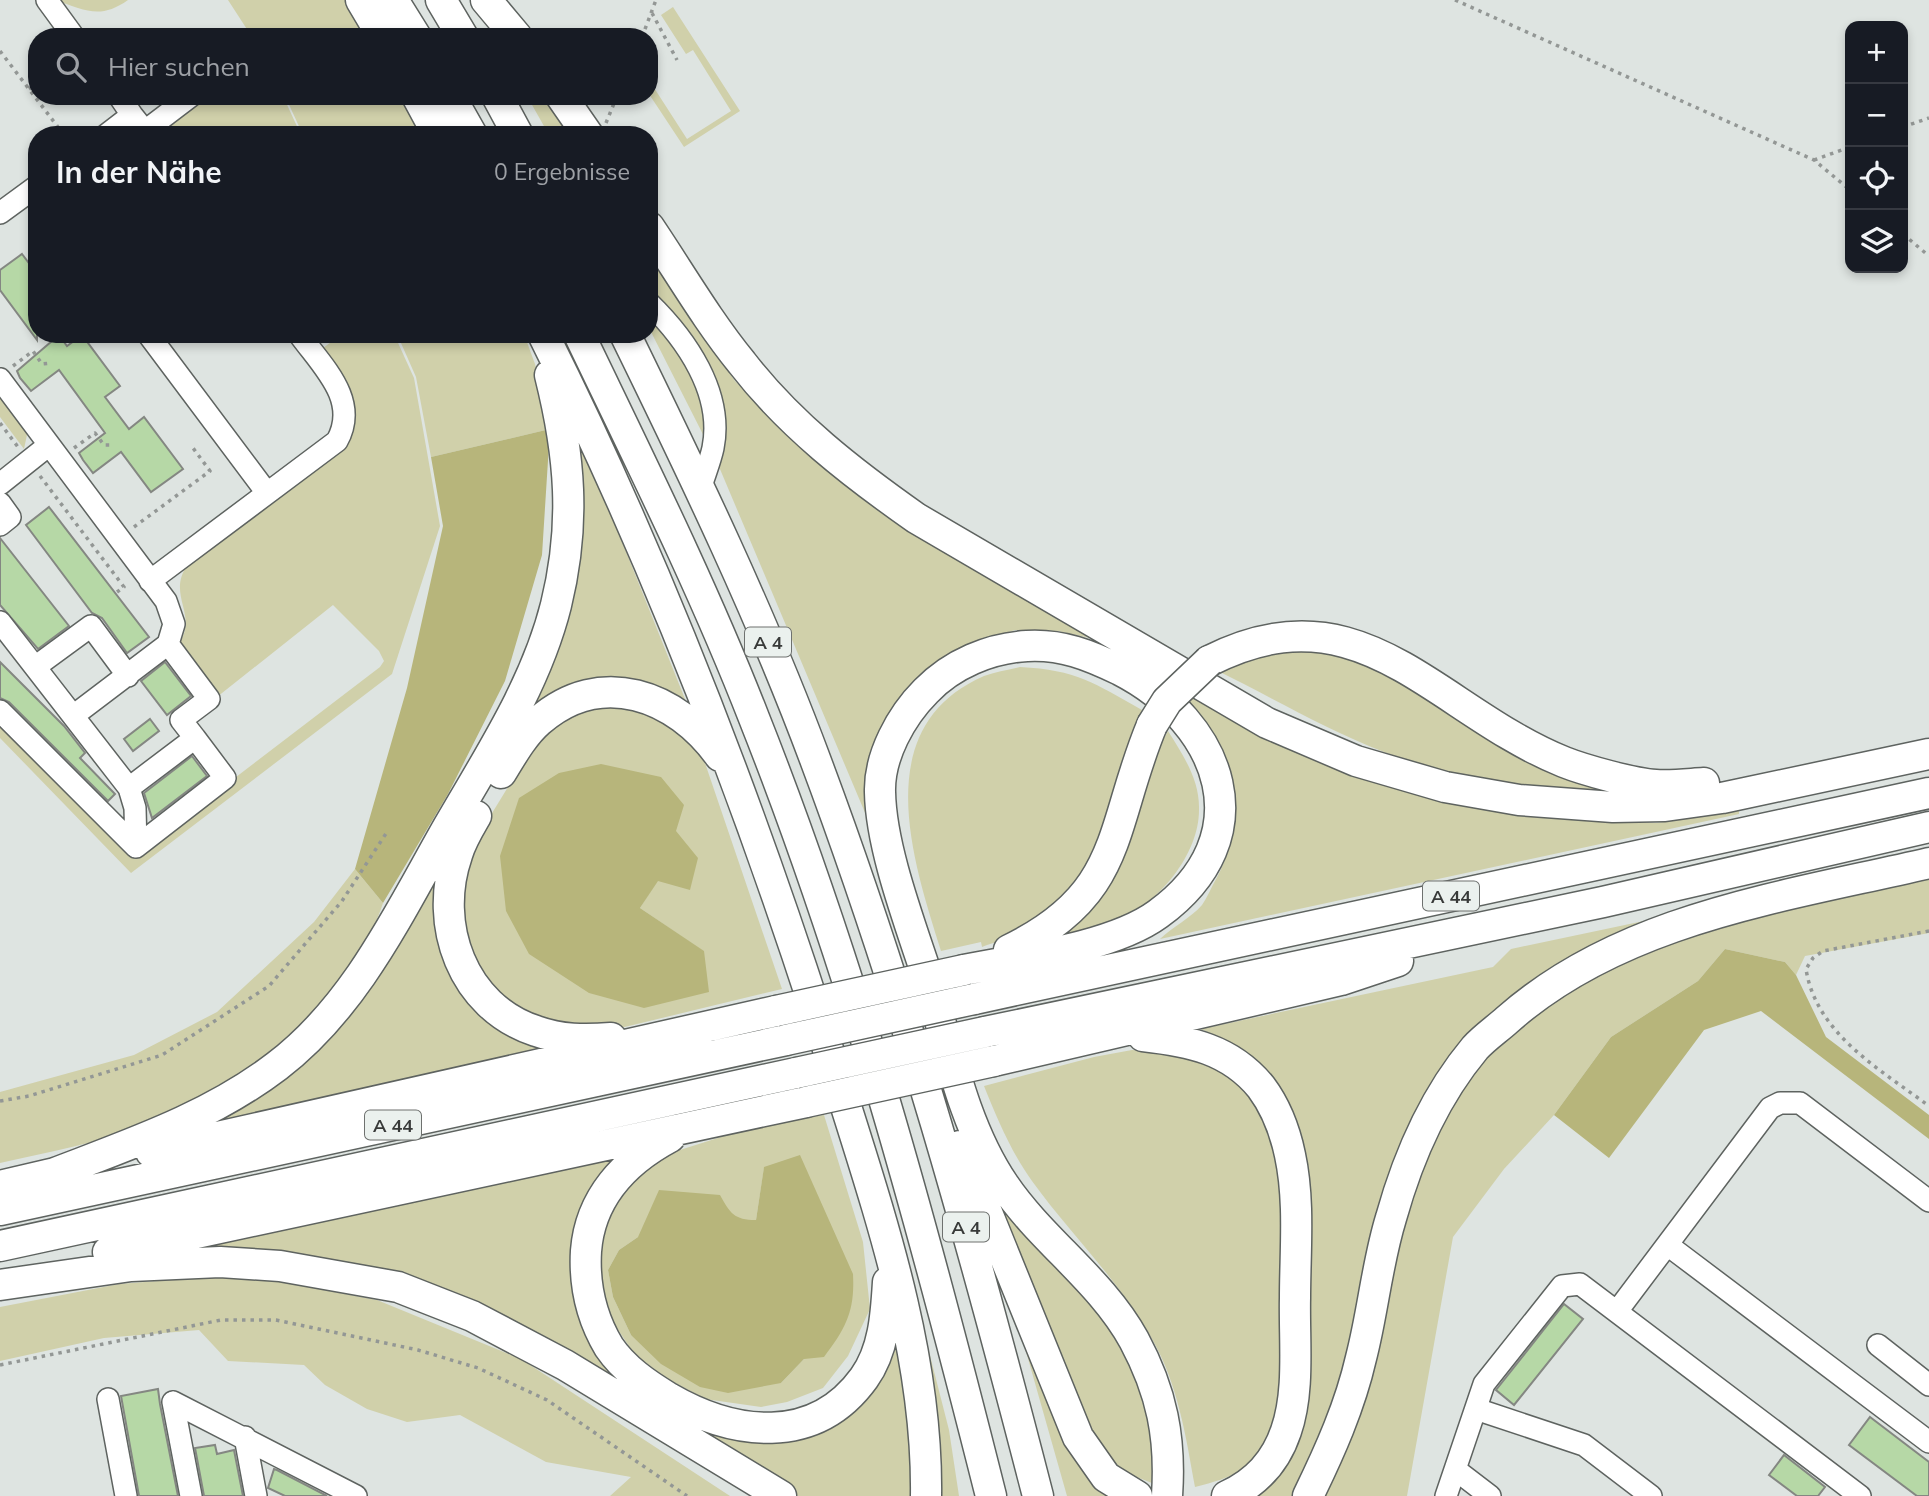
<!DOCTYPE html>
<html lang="de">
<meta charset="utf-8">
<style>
body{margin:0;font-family:Mulish,sans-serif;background:#242831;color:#f1f3f6}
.controls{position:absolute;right:21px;top:21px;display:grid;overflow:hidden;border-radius:14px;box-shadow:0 4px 10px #0003}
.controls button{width:63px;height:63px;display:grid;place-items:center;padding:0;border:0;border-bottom:2px solid #363941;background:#171b24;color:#f1f3f6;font:35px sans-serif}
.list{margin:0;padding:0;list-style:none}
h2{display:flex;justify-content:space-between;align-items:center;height:91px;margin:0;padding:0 28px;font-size:30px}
h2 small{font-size:23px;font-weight:400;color:#9ea1a6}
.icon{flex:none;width:38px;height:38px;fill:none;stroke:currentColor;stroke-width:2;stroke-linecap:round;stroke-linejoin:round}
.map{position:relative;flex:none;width:1929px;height:1496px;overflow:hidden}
.search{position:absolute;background:#171b24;box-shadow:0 4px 10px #0003;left:28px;top:28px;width:630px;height:77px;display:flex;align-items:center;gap:18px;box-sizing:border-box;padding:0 24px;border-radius:28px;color:#9ea1a6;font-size:26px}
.panel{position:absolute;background:#171b24;box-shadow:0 4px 10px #0003;left:28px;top:126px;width:630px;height:217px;border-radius:28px}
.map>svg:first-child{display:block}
</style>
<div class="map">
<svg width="1929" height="1496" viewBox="0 0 1929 1496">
<rect width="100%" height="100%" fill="#dee4e1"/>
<path fill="#d0d0aa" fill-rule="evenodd" d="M55 0H128C100 20 85 10 55 0Z
M228 0H354L374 37H252Z
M673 7 740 111 684 147 649 94V80L687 139 731 111 693 50 686 54 661 15Z
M197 96H283L301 135H156Z
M285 96H406L422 135H303Z
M527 96H543L571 135H549Z
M649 256 735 381 815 460 905 527 1099 640 1058 631 1015 630 962 647 925 676 874 834 717 462 649 328Z
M342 334H394L414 378 440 526 392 674 131 873 0 738V726L134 855 380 667 384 661 379 651 333 605 217 697 177 646C201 615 165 596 188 564L343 444 319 351Z
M397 334H524L535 364 550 429 431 457 416 377Z
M0 384 28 430 24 449 0 417Z
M577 429 691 714 647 689 527 725 456 839 451 961 569 1047 208 1123 298 1058 539 674Z
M1343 647 1652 792C1562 790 1469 785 1384 752 1327 730 1271 697 1216 670L1243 655Z
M1020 667C1077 670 1094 683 1142 710 1106 795 1110 876 1022 931 1011 938 995 942 982 947L981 942 941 951C913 861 867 727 984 676 995 672 1008 670 1020 667Z
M1194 688 1319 756 1564 817 1656 823 1739 811V814L1160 939C1172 927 1191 918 1202 905 1207 898 1211 888 1215 881 1252 815 1232 753 1186 698Z
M618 703C663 713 680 725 705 763L782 989 608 1031 531 1020 495 993 476 970 459 910 467 854 538 738 562 718 589 707ZM698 858 657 881 640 908 703 951 506 911Z
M1168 731C1183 755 1200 780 1199 810 1199 855 1158 904 1117 921 1096 930 1072 934 1050 940Z
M355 869 383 903C353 997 236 1093 145 1126 98 1143 48 1152 0 1163V1092L134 1055 217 1012 314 922Z
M1929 873V933L1805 956 1796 975 1785 962 1725 949 1698 981 1611 1037 1554 1115 1504 1169 1453 1237 1407 1496H1322L1407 1197 1434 1128 1467 1077 1522 1019 1647 947 1755 910Z
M1677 914 1569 958 1500 1010 1449 1065 1344 1377 1298 1496H1252L1275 1472 1304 1270 1262 1073 1227 1041 1201 1029 1493 967 1511 949Z
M1132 1050C1190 1052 1215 1054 1253 1100 1259 1108 1269 1117 1272 1126 1290 1173 1282 1244 1282 1294 1282 1325 1286 1401 1275 1427 1258 1468 1235 1477 1195 1487 1186 1437 1178 1384 1152 1339 1119 1280 1071 1235 1032 1181 1011 1152 997 1118 984 1086L1094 1057Z
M824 1115 863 1242 870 1309 848 1356 823 1388 787 1402 761 1407 705 1399 666 1378 634 1354 611 1319 597 1279 604 1224 630 1184 664 1155 759 1125ZM764 1168 804 1359 781 1383 631 1335 613 1297 608 1270 619 1250 638 1237 731 1215 742 1220H756Z
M622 1153 575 1237 571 1270 576 1305 591 1339 772 1440 896 1338 910 1419 914 1496H798L770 1475 566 1349 488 1312 202 1252 201 1244Z
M982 1163 1101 1310 1132 1363 1151 1427 1157 1485 1119 1470 1089 1433Z
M222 1276 281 1282 377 1300 521 1359 730 1496H610L631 1477 546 1462 460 1415 407 1422 367 1409 325 1385 304 1365 228 1361 199 1330 104 1338 0 1361V1307L119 1284Z
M912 1285 949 1430 959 1496H938Z
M1008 1288 1115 1496H1067Z"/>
<path fill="#b7b57b" d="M550 429 542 555 505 681 448 794 383 903 355 869 407 688 443 526 431 457Z
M601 764 661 777 684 805 676 831 698 858 690 890 658 881 640 908 704 951 709 992 644 1008 589 993 529 954 506 911 500 856 519 798 559 773Z
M1725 949 1785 962 1796 975 1826 1037 1929 1115V1139L1761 1011 1704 1030 1609 1158 1554 1115 1611 1037 1698 981Z
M800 1155 853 1274C855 1311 846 1328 824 1357L804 1359 781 1383 728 1393 700 1387 661 1364 631 1335 613 1297 608 1270 619 1250 638 1237 659 1190 720 1195C730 1213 734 1220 756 1220L764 1167Z"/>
<path fill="#b6d8a6" stroke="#848782" stroke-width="2" d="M22 254 37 274V340L0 290V270Z
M59 335 67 346 82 335 120 386 105 397 129 429 144 417 183 469 151 492 121 452 93 473 83 460 79 453 105 433 59 370 31 391 20 378 17 371Z
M49 507 149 637 127 653 102 618 92 613 26 525Z
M0 538 69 626 38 649 0 605Z
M0 662 64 726 85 753 80 758 115 794 108 801 9 702 0 698Z
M165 662 191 696 167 715 141 681Z
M150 719 159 731 133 751 124 739Z
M192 756 207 776 152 818 144 793Z
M1564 1304 1583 1319 1514 1405 1496 1390Z
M158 1389 160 1404 178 1496H139L121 1396Z
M1870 1417 1929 1462V1496H1917L1849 1445Z
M215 1445 217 1454 234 1450 243 1496H204L195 1448Z
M1784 1455 1825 1487 1818 1496H1797L1769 1475Z
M274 1469 277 1470 327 1496H285L268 1488Z"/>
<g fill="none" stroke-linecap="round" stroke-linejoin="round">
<g stroke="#5e6360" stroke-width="24">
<path id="minor" d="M47 0 74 37
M119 96 132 115
M145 131 191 96
M106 135 132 115 148 135
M0 213 37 186
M649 303C686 339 724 393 713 448 710 462 704 476 700 490
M148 334 267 493
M0 379 166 601 174 624 168 644 209 699 181 720 195 738 129 788 0 622
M0 484 49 445
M0 503 10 517 0 525
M150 581 337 441C360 400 322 366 299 334
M35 667 91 626 128 676
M0 711 136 847 135 808 129 788
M73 716 168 644
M136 847 225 778 195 738
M1669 1246 1929 1442
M1618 1310 1770 1108 1780 1103H1800L1929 1201
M1878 1345 1929 1385
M108 1399 126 1496
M173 1402 356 1496
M173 1402 191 1496
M1476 1409 1584 1445 1651 1496
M245 1437 256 1496
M1456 1470 1490 1496
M1446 1496 1484 1384 1562 1286 1580 1284 1860 1496"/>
</g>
<g stroke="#5e6360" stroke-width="33">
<path id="highway" d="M361 0 383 37
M393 0 416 37
M441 0 463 37
M486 0 517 37
M417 96 438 135
M450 96 472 135
M497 96 518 135
M561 96 588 135
M649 227C680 273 707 320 742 363 790 425 852 473 916 518L1267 723 1356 761 1445 787 1519 800 1613 807 1665 806 1722 798 1929 754
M543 334C663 574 758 825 838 1081 880 1215 928 1354 926 1496
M579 334C640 461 703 587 754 718 854 970 925 1234 991 1496
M625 334C693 473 761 614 815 759 905 999 974 1248 1038 1496
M1209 661C1361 583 1435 710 1564 762 1584 770 1635 784 1656 785 1672 786 1688 784 1704 783
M501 773C512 755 523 735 539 721 601 667 676 695 720 756
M476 816C469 828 461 841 457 855 433 924 462 1007 536 1031 561 1040 585 1040 611 1038
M1009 950C1125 894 1109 828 1152 725
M964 970C1020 959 1113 947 1158 914 1264 837 1223 723 1120 670 1089 655 1062 644 1027 646 990 648 952 664 926 691 901 716 879 756 880 792 881 851 913 931 931 988 950 1054 965 1128 1004 1185 1042 1241 1101 1280 1134 1340 1162 1392 1171 1438 1167 1496
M974 999 1929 793
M985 1032 1603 902 1929 827
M1143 1036C1189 1041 1230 1049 1261 1087 1276 1107 1285 1131 1290 1155 1300 1201 1295 1252 1295 1298 1294 1341 1300 1391 1286 1431 1276 1461 1256 1483 1227 1496
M994 1061 1341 980 1398 961
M670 1137C625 1161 590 1198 586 1251 584 1285 591 1317 609 1347 624 1369 646 1384 669 1398 733 1435 814 1447 864 1378 884 1350 886 1315 888 1282
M960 1146 1078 1437 1106 1477 1137 1496
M151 1152 776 1011
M55 1173C133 1143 210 1117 277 1066 356 1006 400 911 448 827 489 756 536 685 556 605 576 524 570 455 550 375
M0 1186 72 1169
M0 1210 786 1040
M0 1246 796 1073
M108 1252 806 1102
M0 1285 131 1266 220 1262 280 1266 398 1287 472 1316 565 1365 781 1496
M1308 1496C1330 1451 1350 1406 1361 1358 1373 1312 1377 1263 1391 1218 1408 1157 1434 1097 1475 1048 1484 1038 1497 1029 1507 1020 1622 918 1784 897 1929 863"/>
</g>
<path stroke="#939795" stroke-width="3.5" stroke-dasharray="3.5 5" stroke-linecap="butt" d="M1455 0 1814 160 1850 190
M652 13 677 60
M642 37 656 0
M0 51 64 135
M29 89 37 83
M606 123 617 96
M1903 127 1929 118
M1814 160 1850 147
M1903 234 1929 256
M13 366 33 351 42 364 51 363
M0 423 18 447
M74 448 95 433 104 445H113
M40 476 124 587 117 592
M134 527 210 471 193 448
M1929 931 1823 951 1813 958 1806 969C1816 1034 1881 1070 1929 1106
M0 1101 29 1096 162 1055 269 986 342 901 387 832
M0 1365 221 1320H276L418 1350 478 1368 547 1400 687 1496"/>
<use href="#minor" stroke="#fff" stroke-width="21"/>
<use href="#highway" stroke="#fff" stroke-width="30"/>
<g stroke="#5e6360" stroke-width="33" stroke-linecap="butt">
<path id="highway-bridge" d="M1152 725 1167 701 1209 661
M776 1011 964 970
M786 1040 974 999
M796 1073 985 1032
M806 1102 994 1061"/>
</g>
<use href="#highway-bridge" stroke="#fff" stroke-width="30"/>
</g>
<g text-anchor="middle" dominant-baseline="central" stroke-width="6" stroke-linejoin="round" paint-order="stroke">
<g fill="#ebf1ee" stroke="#6e716f" stroke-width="2">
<rect x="745" y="627.5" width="46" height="29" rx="5"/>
<rect x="1423" y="881.5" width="56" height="29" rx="5"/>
<rect x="365" y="1110.5" width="56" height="29" rx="5"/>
<rect x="943" y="1212.5" width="46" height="29" rx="5"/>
</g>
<g font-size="18" font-weight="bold" fill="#383a39">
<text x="768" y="642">A 4</text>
<text x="1451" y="896">A 44</text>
<text x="393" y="1125">A 44</text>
<text x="966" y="1227">A 4</text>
</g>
</g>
</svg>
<div class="controls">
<button>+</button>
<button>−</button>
<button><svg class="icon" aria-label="locate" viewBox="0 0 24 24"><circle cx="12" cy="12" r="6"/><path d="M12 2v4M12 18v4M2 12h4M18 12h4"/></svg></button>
<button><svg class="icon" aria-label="layers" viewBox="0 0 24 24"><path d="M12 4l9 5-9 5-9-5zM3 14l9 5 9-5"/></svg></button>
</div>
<div class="search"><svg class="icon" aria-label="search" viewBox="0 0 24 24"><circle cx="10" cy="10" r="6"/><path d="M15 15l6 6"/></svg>Hier suchen</div>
<section class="panel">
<h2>In der Nähe<small>0 Ergebnisse</small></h2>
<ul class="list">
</ul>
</section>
</div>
